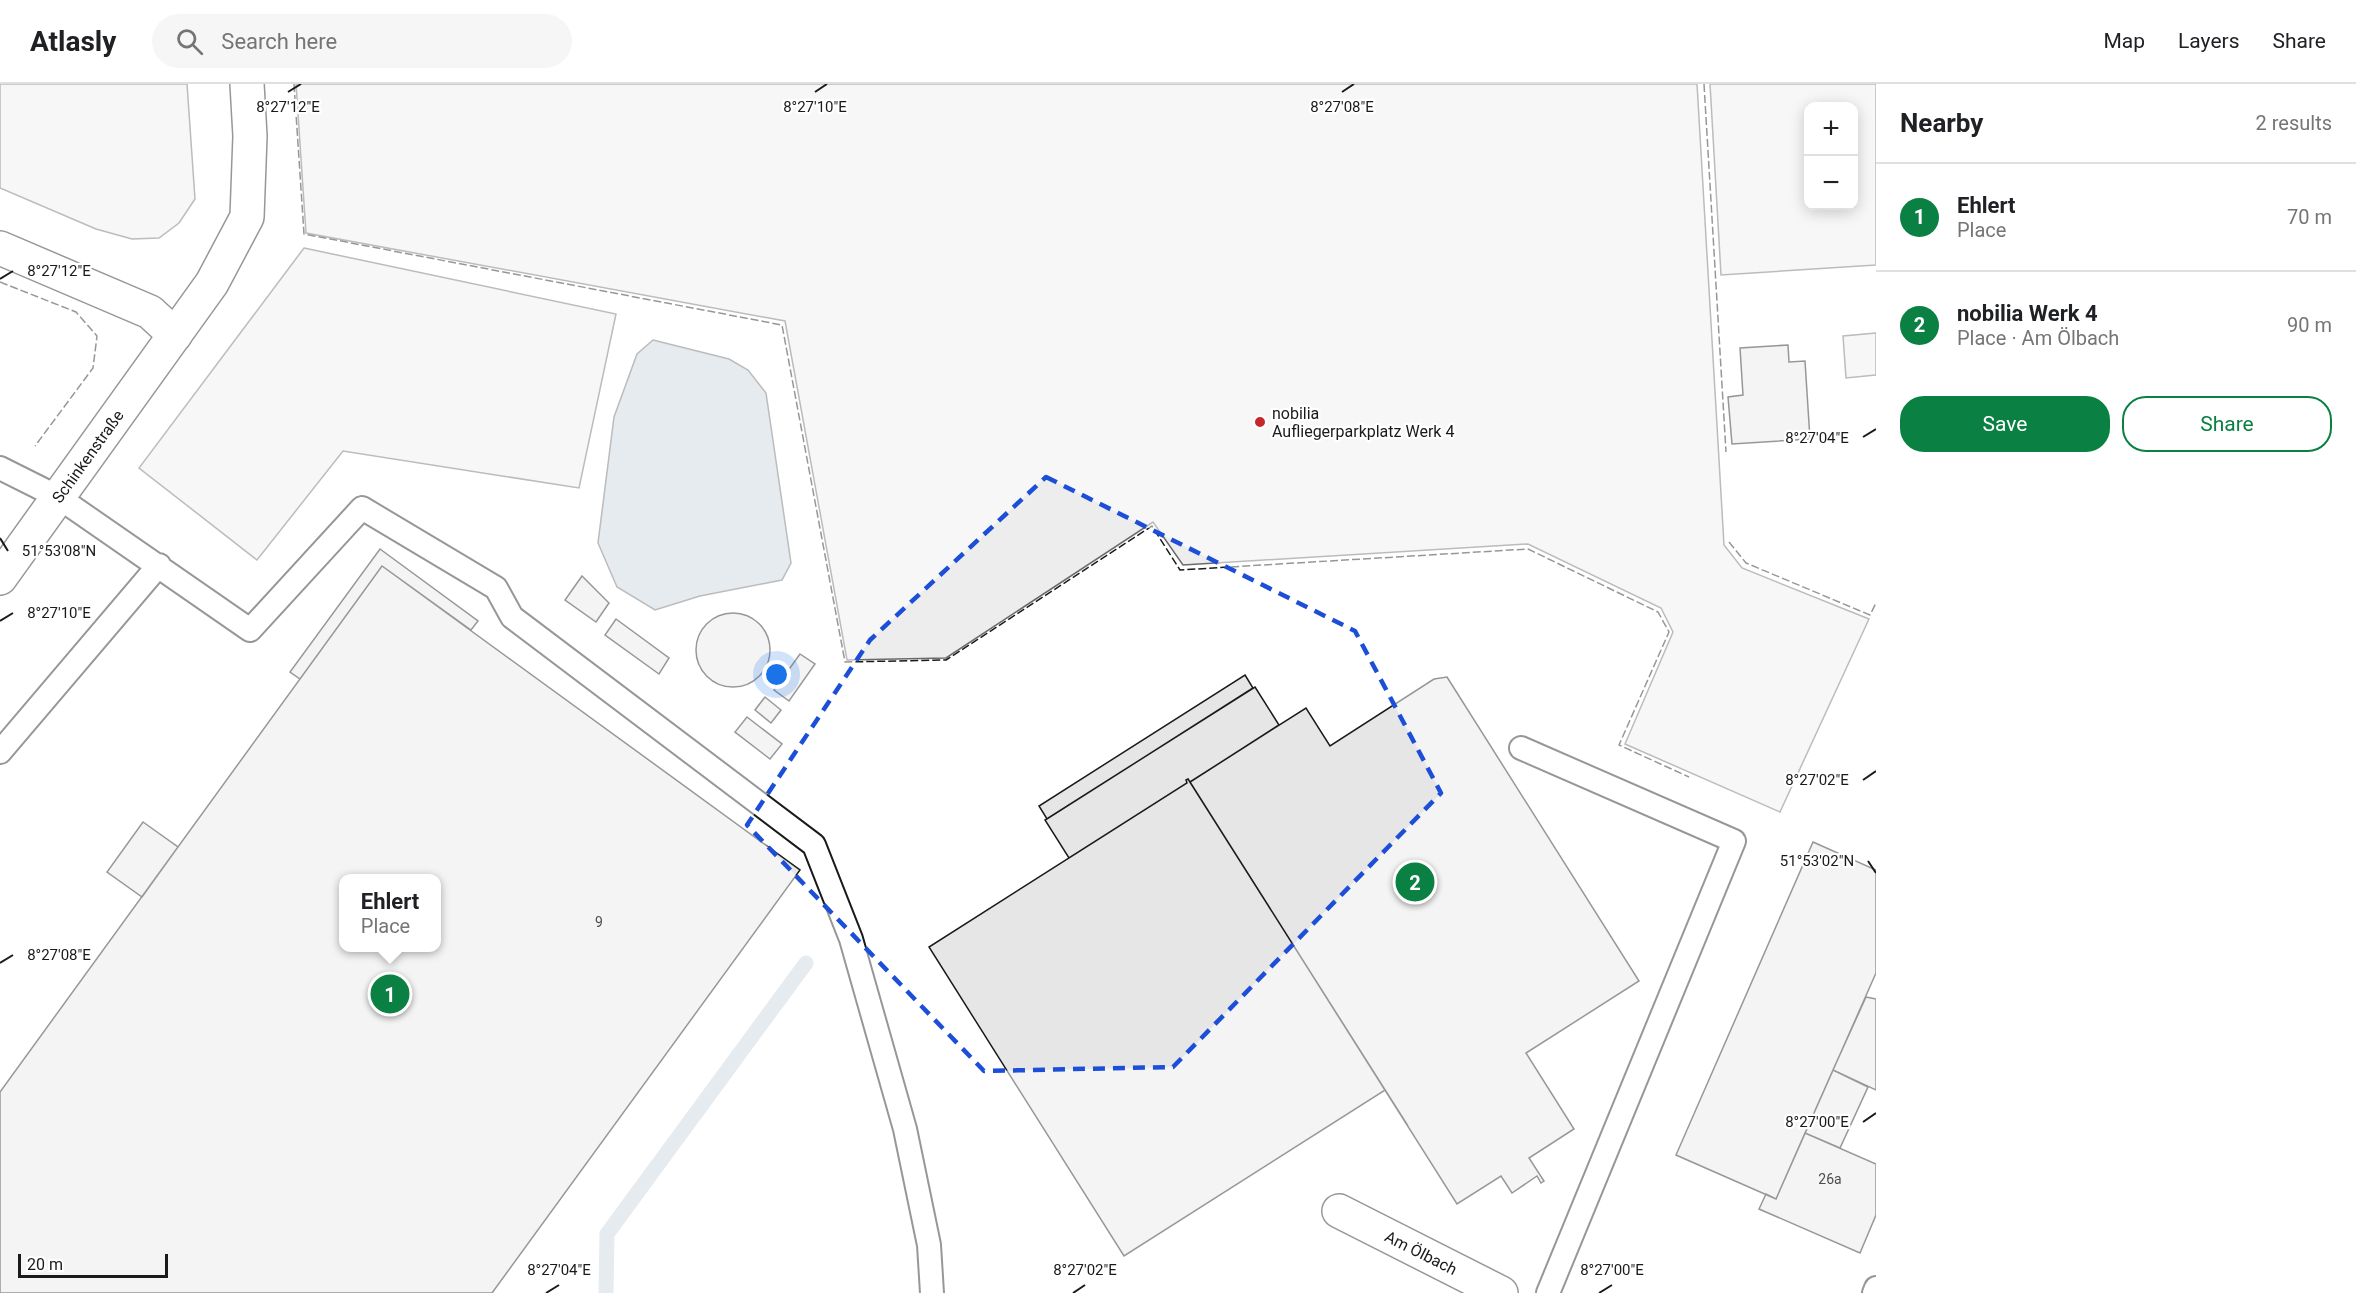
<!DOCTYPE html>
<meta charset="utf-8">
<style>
body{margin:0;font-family:Roboto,sans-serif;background:#f6f6f6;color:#202124}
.controls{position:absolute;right:18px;top:18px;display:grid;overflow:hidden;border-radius:12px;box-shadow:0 3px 15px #0003}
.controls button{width:54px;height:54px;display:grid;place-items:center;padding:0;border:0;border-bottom:2px solid #e0e0e0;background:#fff;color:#202124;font:30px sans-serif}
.scale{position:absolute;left:18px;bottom:15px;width:150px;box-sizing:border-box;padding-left:6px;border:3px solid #1a1a1a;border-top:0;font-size:16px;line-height:21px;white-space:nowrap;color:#1a1a1a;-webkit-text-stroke:4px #fff;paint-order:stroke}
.you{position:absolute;left:777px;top:591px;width:21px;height:21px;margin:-15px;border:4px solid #fff;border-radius:50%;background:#1a73e8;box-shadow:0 0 0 9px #1a73e833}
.badge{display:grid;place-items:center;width:39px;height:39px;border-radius:50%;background:#0b8043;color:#fff;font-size:20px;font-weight:700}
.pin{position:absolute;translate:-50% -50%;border:3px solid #fff;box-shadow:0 2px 6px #0006}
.popup{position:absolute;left:339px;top:790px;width:102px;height:78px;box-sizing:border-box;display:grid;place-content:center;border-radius:12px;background:#fff;filter:drop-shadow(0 2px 4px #0005);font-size:20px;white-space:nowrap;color:#757577}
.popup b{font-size:22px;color:#202124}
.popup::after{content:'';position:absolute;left:50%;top:100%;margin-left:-12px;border:12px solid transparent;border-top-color:#fff}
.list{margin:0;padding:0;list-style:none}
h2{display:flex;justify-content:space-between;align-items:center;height:78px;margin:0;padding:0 24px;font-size:26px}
h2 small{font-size:20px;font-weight:400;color:#757577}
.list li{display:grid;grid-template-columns:39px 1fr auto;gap:18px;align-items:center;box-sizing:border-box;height:108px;padding:0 24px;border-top:2px solid #e0e0e0}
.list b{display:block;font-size:22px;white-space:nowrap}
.list p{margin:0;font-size:20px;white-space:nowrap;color:#757577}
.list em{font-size:20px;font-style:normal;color:#757577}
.actions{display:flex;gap:12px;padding:18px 24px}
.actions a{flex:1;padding:14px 0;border:2px solid #0b8043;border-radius:24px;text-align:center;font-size:21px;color:#0b8043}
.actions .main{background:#0b8043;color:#fff}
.icon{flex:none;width:33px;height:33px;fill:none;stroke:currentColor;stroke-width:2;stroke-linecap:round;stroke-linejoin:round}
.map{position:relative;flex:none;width:1876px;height:1209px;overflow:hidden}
header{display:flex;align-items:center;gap:36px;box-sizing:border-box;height:84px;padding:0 30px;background:#fff;border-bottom:2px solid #e0e0e0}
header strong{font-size:28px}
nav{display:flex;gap:33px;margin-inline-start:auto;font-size:21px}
.search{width:420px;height:54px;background:#f6f6f6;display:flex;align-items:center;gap:15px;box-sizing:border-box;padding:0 21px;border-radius:33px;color:#757577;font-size:22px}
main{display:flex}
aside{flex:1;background:#fff}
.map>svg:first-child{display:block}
</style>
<header>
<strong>Atlasly</strong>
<div class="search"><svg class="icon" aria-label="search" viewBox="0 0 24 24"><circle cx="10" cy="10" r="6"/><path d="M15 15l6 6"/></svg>Search here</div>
<nav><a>Map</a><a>Layers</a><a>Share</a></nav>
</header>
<main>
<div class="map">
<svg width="1876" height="1209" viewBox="0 0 1876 1209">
<rect width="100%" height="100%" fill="#fff"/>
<path fill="#ededed" stroke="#6a6a6a" stroke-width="1.5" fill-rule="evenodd" d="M0 0H187L195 115 179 139 159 154 132 155 96 145 0 104Z
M296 0H1697L1724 461 1742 484 1869 535 1780 728 1625 660 1673 548 1661 524 1528 460 1183 481 1153 438 946 574 847 576 785 237 306 149Z
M1710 0H1876V181L1721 191ZM1854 22V122H1808V22Z
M304 164 616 230 579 404 343 367 257 476 139 384Z
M1876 249V291L1846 294 1843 252Z"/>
<path fill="#c6d2dc" stroke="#6a6a6a" stroke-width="1.5" d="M653 256 729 275 748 286 766 309 791 479 782 496 700 512 655 526 617 503 598 459 614 333 637 270Z"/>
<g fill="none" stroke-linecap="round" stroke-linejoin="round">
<path stroke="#c6d2dc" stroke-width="15" d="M606 1209 607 1150 806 879"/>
</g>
<path fill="#e6e6e6" stroke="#1a1a1a" stroke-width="1.5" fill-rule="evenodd" d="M1788 261 1789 278 1805 277 1810 355 1732 360 1728 313 1743 311 1740 264Z
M380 465 478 537 471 546 382 482 300 595 290 588Z
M382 482 800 786 492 1209H0V1008ZM344 794H436V864H344Z
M582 492 609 519 596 538 565 516Z
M696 566a37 37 0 1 1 74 0a37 37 0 1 1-74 0Z
M616 535 669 574 659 590 605 551Z
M800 570 815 580 789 617 774 606Z
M1245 591 1253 604 1047 735 1039 722Z
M1447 593 1639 897 1526 969 1574 1045 1529 1074 1544 1097 1541 1099 1537 1092 1512 1109 1501 1092 1457 1120 1190 698 1306 624 1330 662 1434 595Z
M1255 603 1279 641 1190 698 1188 695 1186 696 1187 699 1069 774 1045 736Z
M765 613 781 626 771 639 755 626Z
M747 633 782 660 770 675 735 648Z
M1188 695 1408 1042 1385 1006 1124 1172 929 863 1187 699 1186 696Z
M143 738 178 763 142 813 107 788Z
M1813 758 1876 786V889L1776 1115 1676 1071Z
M1866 913 1876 915V1006L1833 986Z
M1833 986 1868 1003 1840 1064 1805 1049Z
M1805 1049 1876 1080V1131L1860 1169 1759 1125 1766 1110 1776 1115Z"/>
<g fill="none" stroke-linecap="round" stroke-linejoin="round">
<g stroke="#1a1a1a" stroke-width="26">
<path id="service" d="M0 384 58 413 250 546 362 424 496 504 512 533 814 761 851 855 905 1045 929 1161 932 1209
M1521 664 1734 757 1548 1209
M0 668 159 481
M1874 1209 1876 1204"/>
</g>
<g stroke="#1a1a1a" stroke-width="36">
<g id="minor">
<path d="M0 164 150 228 175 251"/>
<path id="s1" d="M0 494 212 199 247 133 250 52 247 0"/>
<path id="s2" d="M1339 1127 1501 1209"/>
</g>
</g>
<use href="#service" stroke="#fff" stroke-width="22"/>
<use href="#minor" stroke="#fff" stroke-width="33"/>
<path stroke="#1a1a1a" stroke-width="1.5" stroke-dasharray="8 3" stroke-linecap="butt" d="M294 0 304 150 782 241 845 578 946 576 1152 442 1180 486 1528 465 1658 528 1669 548 1619 661 1689 693
M1704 0 1726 368
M0 198 76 228 97 252 93 284 35 362
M1729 458 1746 479 1870 531 1876 519"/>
</g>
<path d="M0 0H1876V1209H0ZM1046 393 1355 547 1441 709 1173 983 984 987 747 741 870 556Z" fill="#fff" fill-opacity=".55" fill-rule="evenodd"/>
<path fill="none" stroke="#1d4ed8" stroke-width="4.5" stroke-dasharray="12 8" stroke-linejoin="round" d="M1046 393 1355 547 1441 709 1173 983 984 987 747 741 870 556Z"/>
<path fill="none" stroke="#1a1a1a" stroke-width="2" d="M288 8 301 0M815 8 827 0M1342 8 1354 0M0 195 13 187M1863 353 1876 345M0 454 8 467M0 537 13 529M1863 696 1876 687M1868 777 1876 789M0 879 13 871M1863 1038 1876 1029M546 1209 559 1201M1073 1209 1085 1201M1599 1209 1612 1201"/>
<circle fill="#c62828" stroke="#fff" stroke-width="2" cx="1260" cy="338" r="6"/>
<g text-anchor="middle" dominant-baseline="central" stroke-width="4.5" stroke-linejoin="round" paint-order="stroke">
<g font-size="14" fill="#4d4d4d">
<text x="599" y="838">9</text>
<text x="1830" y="1095">26a</text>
</g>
<g font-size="16" fill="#1a1a1a" stroke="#fff" text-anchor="start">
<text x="1272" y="329">nobilia<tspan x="1272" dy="18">Aufliegerparkplatz Werk 4</tspan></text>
</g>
<g font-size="16" fill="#1a1a1a" stroke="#fff">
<text stroke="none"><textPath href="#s1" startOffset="150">Schinkenstraße</textPath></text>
<text stroke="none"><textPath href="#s2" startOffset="92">Am Ölbach</textPath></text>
</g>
</g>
<g font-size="15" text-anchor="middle" fill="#1a1a1a" stroke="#fff" stroke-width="4.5" stroke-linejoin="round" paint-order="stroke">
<text x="288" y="28">8°27'12"E</text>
<text x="815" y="28">8°27'10"E</text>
<text x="1342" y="28">8°27'08"E</text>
<text x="59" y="192">8°27'12"E</text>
<text x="1817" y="359">8°27'04"E</text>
<text x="59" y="472">51°53'08"N</text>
<text x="59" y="534">8°27'10"E</text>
<text x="1817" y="701">8°27'02"E</text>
<text x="1817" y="782">51°53'02"N</text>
<text x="59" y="876">8°27'08"E</text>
<text x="1817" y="1043">8°27'00"E</text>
<text x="559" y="1191">8°27'04"E</text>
<text x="1085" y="1191">8°27'02"E</text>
<text x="1612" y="1191">8°27'00"E</text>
</g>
</svg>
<div class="controls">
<button>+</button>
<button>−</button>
</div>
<div class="scale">20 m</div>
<div class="you"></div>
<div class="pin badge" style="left:390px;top:910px">1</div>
<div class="popup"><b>Ehlert</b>Place</div>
<div class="pin badge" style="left:1415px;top:798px">2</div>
</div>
<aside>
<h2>Nearby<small>2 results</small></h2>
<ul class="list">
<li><span class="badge">1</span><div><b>Ehlert</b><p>Place</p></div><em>70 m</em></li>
<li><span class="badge">2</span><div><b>nobilia Werk 4</b><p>Place · Am Ölbach</p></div><em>90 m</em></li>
</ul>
<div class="actions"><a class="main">Save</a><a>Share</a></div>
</aside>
</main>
